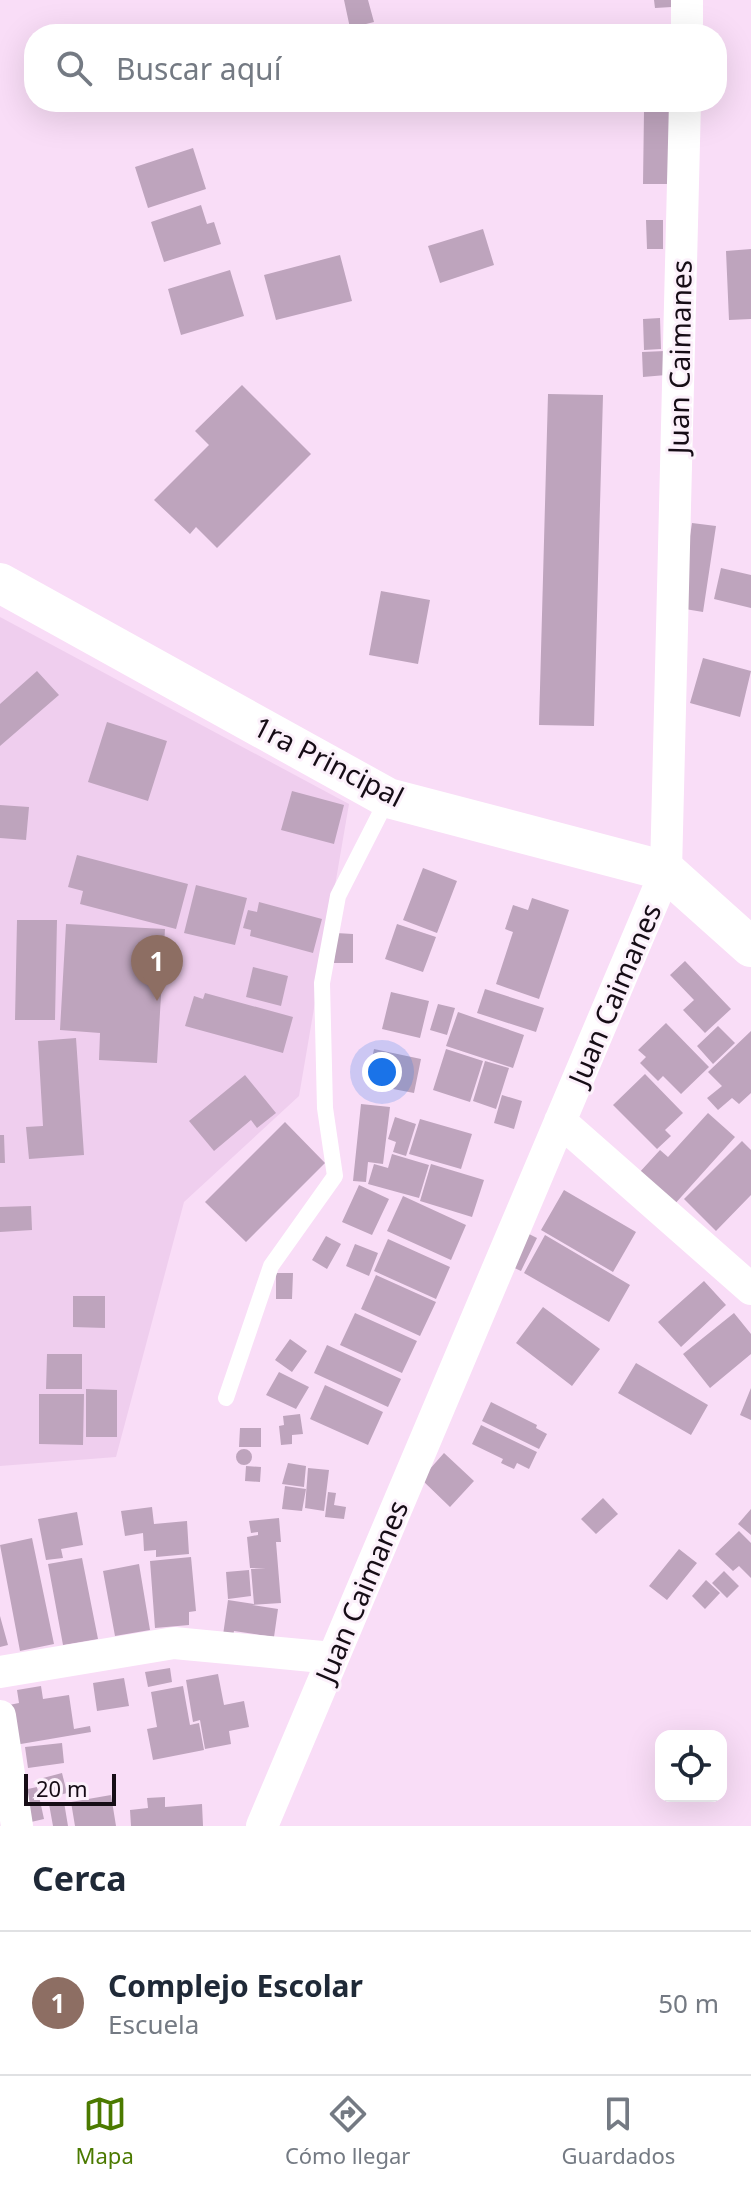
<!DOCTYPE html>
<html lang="es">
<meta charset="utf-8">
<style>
body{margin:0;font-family:"Noto Sans",sans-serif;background:#f6f6f7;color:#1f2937}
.controls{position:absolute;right:24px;bottom:24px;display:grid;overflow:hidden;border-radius:16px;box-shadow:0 8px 32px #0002}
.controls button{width:72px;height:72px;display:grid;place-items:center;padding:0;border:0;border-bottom:2px solid #e0e1e3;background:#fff;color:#1f2937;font:40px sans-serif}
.scale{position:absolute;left:24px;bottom:20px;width:92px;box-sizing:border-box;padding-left:8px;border:4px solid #160d16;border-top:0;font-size:22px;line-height:28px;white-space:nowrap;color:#160d16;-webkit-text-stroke:6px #fcf1fb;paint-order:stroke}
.you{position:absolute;left:382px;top:1072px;width:28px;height:28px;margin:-20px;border:6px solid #fff;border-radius:50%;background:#1a73e8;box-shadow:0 0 0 12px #1a73e833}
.badge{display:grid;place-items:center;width:52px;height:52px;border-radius:50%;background:#4b7a00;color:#fff;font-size:26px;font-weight:700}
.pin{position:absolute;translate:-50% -66px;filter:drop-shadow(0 2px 4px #0008)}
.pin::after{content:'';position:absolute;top:42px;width:28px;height:24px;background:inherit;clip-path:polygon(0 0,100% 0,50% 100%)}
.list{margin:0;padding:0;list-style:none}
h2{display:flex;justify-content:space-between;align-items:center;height:104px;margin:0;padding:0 32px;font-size:34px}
h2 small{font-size:26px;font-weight:400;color:#747a83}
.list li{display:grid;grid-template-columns:52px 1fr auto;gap:24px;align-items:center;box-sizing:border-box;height:144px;padding:0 32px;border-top:2px solid #e0e1e3}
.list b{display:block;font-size:30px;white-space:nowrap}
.list p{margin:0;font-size:26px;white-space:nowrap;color:#747a83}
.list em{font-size:26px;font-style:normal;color:#747a83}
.icon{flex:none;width:44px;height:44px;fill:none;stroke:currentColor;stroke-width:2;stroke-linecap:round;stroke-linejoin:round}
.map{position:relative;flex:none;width:751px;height:1826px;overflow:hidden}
.search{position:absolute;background:#fff;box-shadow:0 8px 32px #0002;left:24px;right:24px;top:24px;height:88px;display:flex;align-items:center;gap:20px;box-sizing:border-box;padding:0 28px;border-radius:32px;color:#747a83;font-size:30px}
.sheet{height:248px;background:#fff}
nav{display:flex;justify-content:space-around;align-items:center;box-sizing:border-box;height:112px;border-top:2px solid #e0e1e3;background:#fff;font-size:22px;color:#747a83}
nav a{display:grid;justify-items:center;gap:4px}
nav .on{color:#4b7a00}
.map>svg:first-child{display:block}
</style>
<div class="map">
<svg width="751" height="1826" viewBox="0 0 751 1826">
<rect width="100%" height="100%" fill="#f9ddf7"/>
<path fill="#efceee" d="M0 617 349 804 299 1096 184 1202 116 1457 0 1466Z"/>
<path fill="#bea4bd" d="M344 0H368L374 22 350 28Z
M654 0H672V7L655 8Z
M644 111H674V184H643Z
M193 148 206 189 148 208 135 167Z
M201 205 207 224 214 222 221 244 164 262 151 222Z
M646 220H663V249H647Z
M483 229 494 265 440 283 428 246Z
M751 249V319L729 320 726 251Z
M340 255 352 301 276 320 264 275Z
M230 270 244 316 181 335 168 289Z
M660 318 661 349 644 350 643 319Z
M665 351 666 375 643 377 642 352Z
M242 385 311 454 217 548 196 527 190 534 154 500 209 445 195 431Z
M548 394 603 395 594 726 539 725Z
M692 523 716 526 703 612 679 608Z
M721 568 751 575V608L714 599Z
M381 591 430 600 418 664 369 655Z
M703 658 751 671 740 717 690 703Z
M37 671 59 695 0 746V704Z
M107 722 167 741 148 801 88 782Z
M292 791 344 805 334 844 281 830Z
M0 805 29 807 26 840 0 838Z
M77 855 188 884 176 929 80 904 83 891 68 887Z
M423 868 457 881 437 933 403 920Z
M196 885 247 898 235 945 184 933Z
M532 898 569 910 539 999 496 984 513 932 505 929 513 905 528 910Z
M259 902 322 919 313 953 250 936 251 930 243 928 248 910 257 912Z
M17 920H57L55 1020H15Z
M66 924 165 929 157 1063 99 1060 100 1033 60 1030Z
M397 924 436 937 423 972 385 959Z
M336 933 353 934V963H334Z
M685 961 731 1009 705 1033 683 1010 694 1000 670 975Z
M253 967 288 976 281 1006 246 997Z
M485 989 544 1008 536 1032 477 1013Z
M391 992 429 1001 420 1038 382 1029Z
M205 993 293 1017 283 1053 185 1026 194 996 203 999Z
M438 1004 455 1008 447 1035 430 1030Z
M458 1012 524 1035 513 1068 446 1046Z
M666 1023 709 1067 681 1094 663 1076 658 1081 640 1063 646 1057 638 1050Z
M718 1026 735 1043 713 1064 697 1046Z
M751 1031V1093L739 1104 732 1098 718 1110 707 1098 722 1086 708 1072Z
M76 1038 84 1155 29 1159 26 1127 43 1126 38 1041Z
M374 1049 421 1059 414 1093 367 1084Z
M446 1049 483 1061 470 1102 433 1090Z
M485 1061 509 1068 496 1109 473 1101Z
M645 1074 683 1113 665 1130 671 1136 657 1149 613 1105Z
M245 1075 276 1113 257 1128 251 1120 214 1151 189 1121Z
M502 1095 522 1101 514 1129 494 1123Z
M361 1104 390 1107 383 1164 368 1162 366 1182 353 1181Z
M708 1113 735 1137 673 1206 638 1174 660 1150 668 1157Z
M395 1117 416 1124 406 1156 393 1152 396 1142 388 1139Z
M420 1119 472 1134 461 1169 409 1154Z
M285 1122 325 1163 246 1242 205 1202Z
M0 1135H4L5 1163H0Z
M742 1141 751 1150V1195L716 1231 684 1199Z
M392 1154 429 1165 419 1198 368 1184 374 1164 388 1168Z
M431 1164 484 1180 472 1217 420 1201Z
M359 1185 389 1199 372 1235 342 1222Z
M564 1190 636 1232 613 1272 541 1230Z
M403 1196 466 1225 451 1260 387 1231Z
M31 1206 32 1230 0 1232V1207Z
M521 1230 537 1238 521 1271 504 1263Z
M545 1235 630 1285 609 1322 524 1273Z
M326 1236 341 1244 327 1269 312 1260Z
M388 1239 450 1267 436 1299 374 1271Z
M355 1244 378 1253 369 1276 346 1266Z
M276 1273H293L292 1299H276Z
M376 1275 436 1302 420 1336 361 1309Z
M704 1281 726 1305 681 1347 658 1322Z
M73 1296H105V1328L73 1327Z
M543 1307 600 1349 572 1386 516 1343Z
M355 1313 417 1341 402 1373 340 1345Z
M734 1313 751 1334V1354L710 1388 683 1354Z
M290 1339 307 1351 292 1372 275 1360Z
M327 1345 401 1379 388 1407 314 1373Z
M47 1354H82V1389H46Z
M636 1363 708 1405 691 1435 618 1393Z
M279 1372 309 1387 296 1409 266 1395Z
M325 1385 383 1412 368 1445 310 1419Z
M751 1388V1420L740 1415Z
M86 1389 117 1390V1437H86Z
M39 1394H84L83 1445 39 1444Z
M491 1402 537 1425 536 1428 547 1434 539 1449 482 1421Z
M300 1414 303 1434 292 1435V1444L281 1445 279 1426 284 1425 283 1416Z
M481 1425 537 1452 529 1469 517 1463 514 1469 501 1463 503 1459 472 1444Z
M240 1428H261V1447H239Z
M236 1457a8 8 0 1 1 16 0a8 8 0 1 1-16 0Z
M444 1453 474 1481 450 1507 421 1479Z
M288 1463 306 1466 304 1487 282 1484Z
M246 1466 261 1467 260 1482 245 1481Z
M308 1468 329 1470 324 1511 305 1508Z
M285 1486 306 1489 302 1511 282 1509Z
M328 1492 336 1493 334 1505 346 1507 344 1519 325 1517Z
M603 1498 618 1514 596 1534 581 1519Z
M152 1507 154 1524 187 1521 189 1554 156 1557V1550L144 1551 143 1533 125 1536 121 1511Z
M751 1509V1535L738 1524Z
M77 1512 83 1545 61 1549 63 1558 46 1560 38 1519Z
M279 1518 281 1542H276L281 1603 252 1605 278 1609 274 1637 234 1631 233 1636 223 1635 228 1600 254 1604 251 1569 266 1568H250L247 1537 258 1535V1532L251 1533 249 1521Z
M739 1531 751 1543V1578L739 1566 733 1571 715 1554Z
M32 1538 54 1644 20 1651 0 1545Z
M679 1549 697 1563 667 1600 649 1586Z
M191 1557 196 1611 189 1612V1625L155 1628 150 1561Z
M82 1558 98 1639 63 1645 48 1564Z
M139 1564 150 1630 115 1636 103 1571Z
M249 1570 251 1596 228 1599 226 1572Z
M724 1571 739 1586 727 1598 712 1583Z
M706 1580 720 1593 705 1609 692 1596Z
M0 1616 8 1645 0 1647Z
M170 1668 172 1682 148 1687 145 1672Z
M218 1674 224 1705 244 1701 249 1727 229 1731 231 1744 205 1749 200 1720 193 1722 186 1680Z
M124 1678 129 1706 97 1711 93 1683Z
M41 1686 43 1699 69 1695 74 1729 90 1726 91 1732 15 1745 9 1705 19 1703 17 1690Z
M183 1686 190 1725 199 1723 204 1750 153 1760 147 1729 157 1727 151 1692Z
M62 1743 64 1763 28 1768 25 1747Z
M62 1773 67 1793 48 1798 43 1778Z
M37 1787 44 1819 31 1822 23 1790Z
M111 1795 116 1826H75L71 1802Z
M165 1797V1807L202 1804 203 1826H131L130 1810 148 1808 147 1798Z
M64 1802 68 1826H53L49 1804Z"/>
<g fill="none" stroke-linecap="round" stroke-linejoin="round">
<path stroke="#fff" stroke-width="16" d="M226 1398 271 1266 335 1176 325 1108 322 983 338 896 388 798"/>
<path stroke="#fff" stroke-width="32" d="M687 34V0
M560 1121 751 1289
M0 1672 174 1643 333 1658
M0 1716 17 1826
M262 1826 666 871 685 102"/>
<path stroke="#fff" stroke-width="40" d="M0 583 388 798 666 871 751 947"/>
</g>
<g text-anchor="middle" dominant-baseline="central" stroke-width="6" stroke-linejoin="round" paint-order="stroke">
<g font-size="28" fill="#160d16" stroke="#fcf1fb">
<text transform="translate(679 357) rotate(-89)">Juan Caimanes</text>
<text transform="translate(329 761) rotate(27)">1ra Principal</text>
<text transform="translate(614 994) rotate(-67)">Juan Caimanes</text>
<text transform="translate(361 1591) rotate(-67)">Juan Caimanes</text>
</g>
</g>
</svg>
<div class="controls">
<button><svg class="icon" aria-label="locate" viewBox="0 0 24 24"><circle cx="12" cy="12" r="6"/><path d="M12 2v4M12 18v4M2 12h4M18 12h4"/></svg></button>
</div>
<div class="scale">20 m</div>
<div class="you"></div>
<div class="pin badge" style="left:157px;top:1001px;background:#8d6e63">1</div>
<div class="search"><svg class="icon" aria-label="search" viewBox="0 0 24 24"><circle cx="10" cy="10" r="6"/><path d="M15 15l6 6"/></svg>Buscar aquí</div>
</div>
<section class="sheet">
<h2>Cerca<small></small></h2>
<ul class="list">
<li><span class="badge" style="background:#8d6e63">1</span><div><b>Complejo Escolar</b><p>Escuela</p></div><em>50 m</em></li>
</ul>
</section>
<nav>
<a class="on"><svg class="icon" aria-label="map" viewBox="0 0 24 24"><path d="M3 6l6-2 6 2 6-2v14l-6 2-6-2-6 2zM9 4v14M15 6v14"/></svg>Mapa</a>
<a><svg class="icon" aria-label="directions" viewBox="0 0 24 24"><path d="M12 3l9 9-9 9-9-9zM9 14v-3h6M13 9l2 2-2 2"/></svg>Cómo llegar</a>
<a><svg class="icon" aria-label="saved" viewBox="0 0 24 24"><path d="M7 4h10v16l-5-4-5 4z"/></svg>Guardados</a>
</nav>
